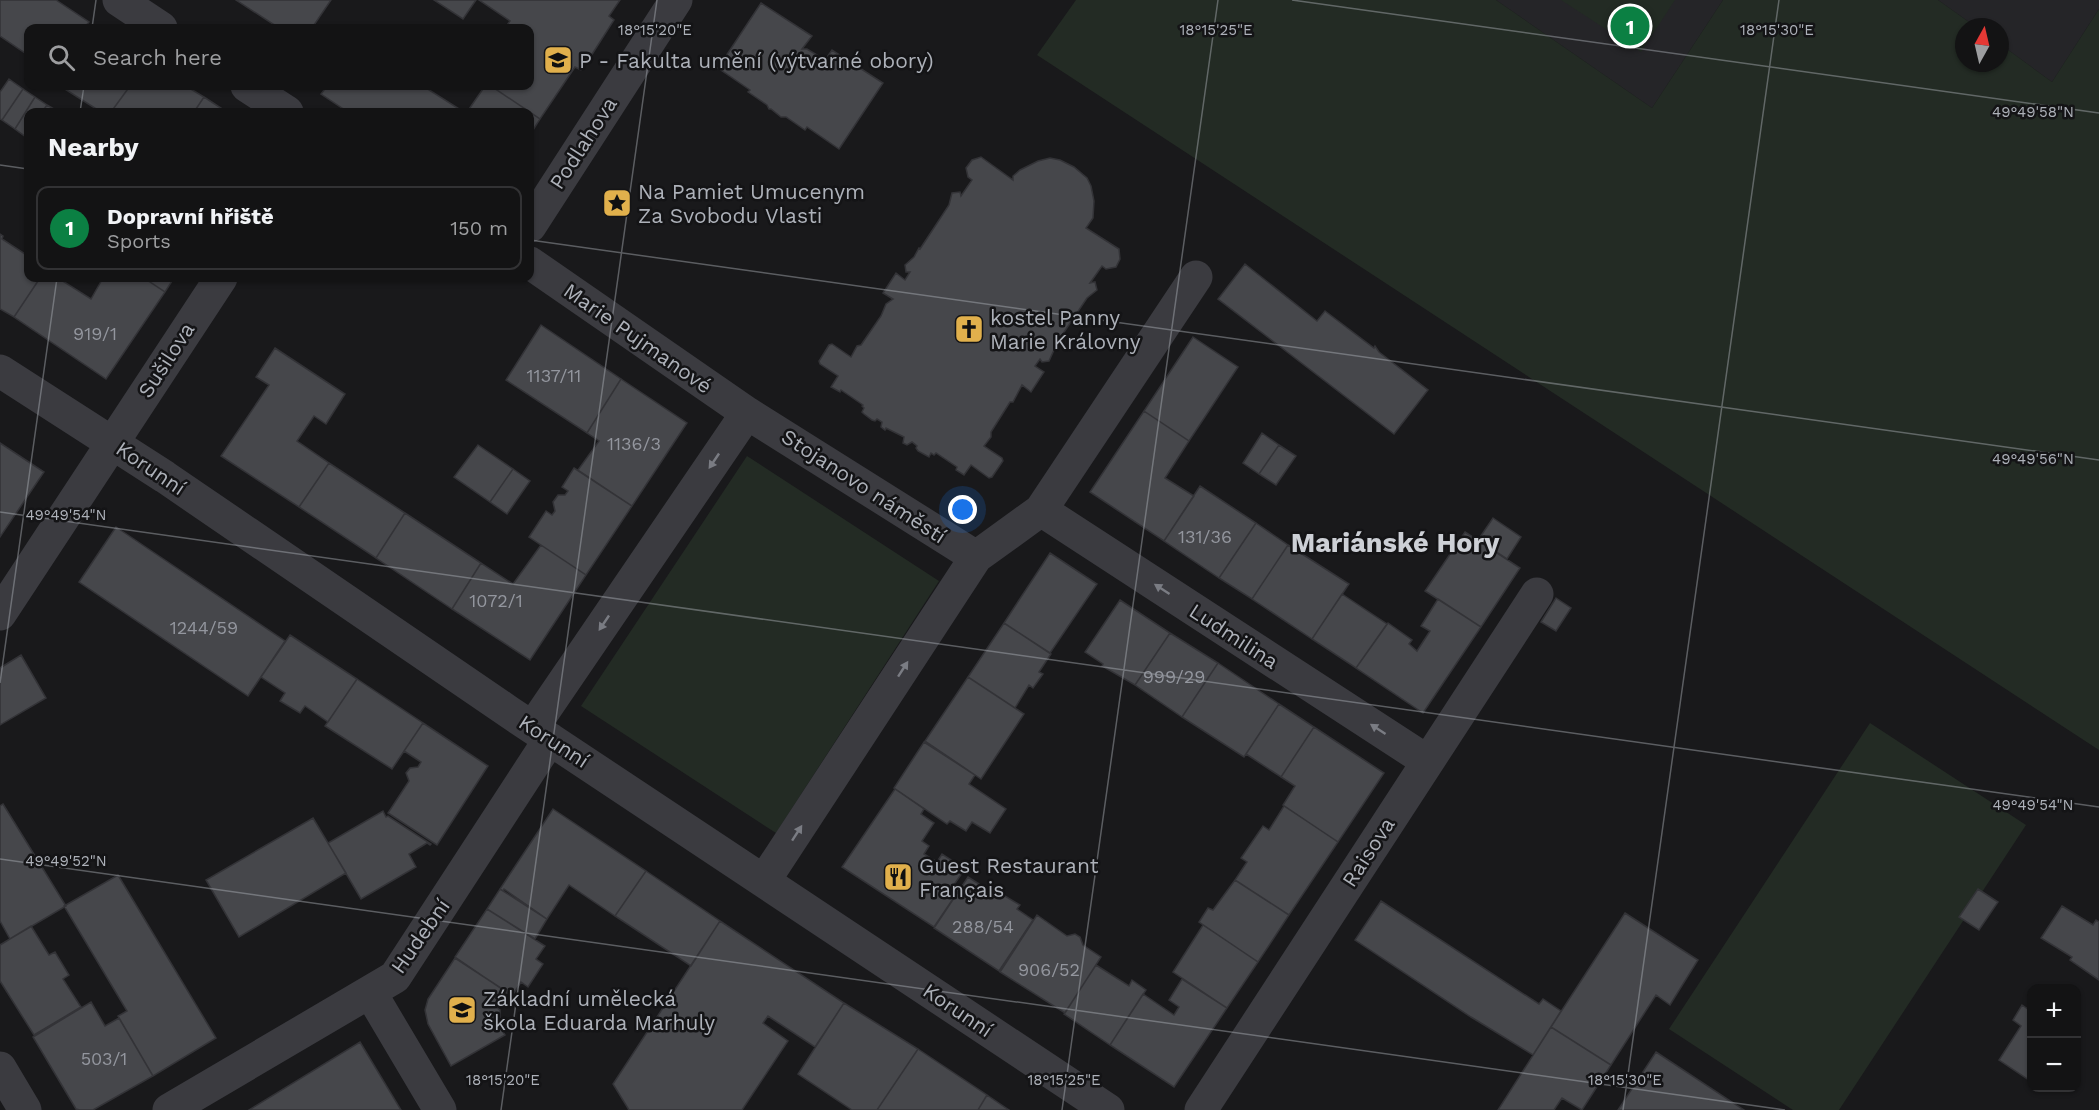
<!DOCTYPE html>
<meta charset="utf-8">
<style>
body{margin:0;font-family:"Work Sans",sans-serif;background:#202022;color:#f1f3f6}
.controls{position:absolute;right:18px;bottom:18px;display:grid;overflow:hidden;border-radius:12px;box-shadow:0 2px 4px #0004}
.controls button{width:54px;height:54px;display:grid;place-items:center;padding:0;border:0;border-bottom:2px solid #323234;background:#131314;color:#f1f3f6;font:30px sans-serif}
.compass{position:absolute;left:1955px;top:18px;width:54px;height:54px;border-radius:50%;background:#131314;box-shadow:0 2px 4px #0004;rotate:8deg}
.you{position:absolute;left:963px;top:510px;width:21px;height:21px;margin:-15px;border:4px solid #fff;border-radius:50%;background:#1a73e8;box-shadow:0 0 0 9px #1a73e833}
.badge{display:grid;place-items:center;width:39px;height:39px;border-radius:50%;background:#0b8043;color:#fff;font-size:20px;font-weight:700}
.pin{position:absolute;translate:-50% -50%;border:3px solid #fff;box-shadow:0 2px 6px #0006}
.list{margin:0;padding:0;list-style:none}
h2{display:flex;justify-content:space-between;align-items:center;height:78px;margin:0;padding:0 24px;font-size:26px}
h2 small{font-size:20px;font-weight:400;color:#9d9ea0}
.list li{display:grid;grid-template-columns:39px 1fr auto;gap:18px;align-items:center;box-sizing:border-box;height:84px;margin:0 12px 12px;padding:0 12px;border:2px solid #323234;border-radius:12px}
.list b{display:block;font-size:22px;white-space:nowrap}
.list p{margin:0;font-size:20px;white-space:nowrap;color:#9d9ea0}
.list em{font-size:20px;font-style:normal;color:#9d9ea0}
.icon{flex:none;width:33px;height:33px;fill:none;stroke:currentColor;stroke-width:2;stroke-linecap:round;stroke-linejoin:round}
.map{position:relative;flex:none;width:2099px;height:1110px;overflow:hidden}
.search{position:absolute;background:#131314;box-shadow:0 2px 4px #0004;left:24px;top:24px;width:510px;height:66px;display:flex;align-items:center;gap:15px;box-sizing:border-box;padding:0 21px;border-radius:12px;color:#9d9ea0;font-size:22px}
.panel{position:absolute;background:#131314;box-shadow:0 2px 4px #0004;left:24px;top:108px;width:510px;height:174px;border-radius:12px}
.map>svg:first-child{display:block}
</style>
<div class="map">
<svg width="2099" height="1110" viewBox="0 0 2099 1110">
<rect width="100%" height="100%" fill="#19191b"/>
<path fill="#252528" d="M1496 0H1723L1652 108Z
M1938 0H2099V9L2052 82 2000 44V27H1976Z"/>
<path fill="#232b24" d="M1076 0H1496L1652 108 1723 0H1938L1976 27H1964V63H2000V44L2052 82 2099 9V750L1037 55Z
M1561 0H1675L1641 52Z
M747 456 939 581 776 833 581 706Z
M1870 723 2026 825 1839 1110H1793L1669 1029Z"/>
<path fill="#46474b" stroke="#333337" stroke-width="1.5" d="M0 0H56L89 22 84 28H28V55L0 36Z
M236 0H331L312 28H279Z
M434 0H476L463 19Z
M479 0H620L609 16 614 20 591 56 590 55 581 70 575 67 540 119 491 86H530V28H505L510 21Z
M761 3 812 36 802 49H807L822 58 823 63 832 50 883 83 839 149 807 127 805 130 786 117H781L771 109H769L767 105 748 92 750 90 718 68Z
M9 79 23 89 2 120 0 119V92Z
M60 86H130L111 112H101Z
M130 86H186L204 97 194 112H111Z
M327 86H423L464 112H348L321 94Z
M485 86H491L540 119 530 135V112H467Z
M23 89 35 97 15 129 2 120Z
M35 97 47 105 42 112H28V133L26 137 15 129Z
M204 97 227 112H194Z
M47 105 59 112H42Z
M981 157 1013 180V176L1020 170 1038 161 1050 158 1060 160 1074 167 1087 178 1091 186 1094 201 1093 218 1086 228 1119 249 1120 259 1116 267 1106 269 1102 266 1090 283 1095 282 1097 290 1087 298 1058 341 1049 361 1042 362 1040 359 1035 366 1044 372 1031 392 1022 385 1013 402H1010L991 432V437L984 446 1002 458 1003 461 992 477 989 478 971 465 964 475 956 470 957 467 936 453 934 455 931 453 929 457 918 451 916 448 917 446 912 442 907 445 903 443 904 437 886 428 885 430 881 427 882 422 877 419 875 421 872 420 864 414 862 412 864 408 862 406 863 405 841 390 840 392 831 387 838 376 820 364 819 361 829 345 832 344 851 357 857 346 861 345 881 316 886 304 893 299 883 293 896 273 905 280 910 272H906L905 265 914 257 919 248 920 249 949 205 952 193 960 192 961 196 972 180 968 177 966 168 972 160Z
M0 234 3 236 2 239 28 256V278H40L14 317 0 309Z
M1245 264 1317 321 1325 311 1374 348 1375 346 1379 352 1428 390 1394 434 1218 299Z
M40 278H58L91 299 103 278H144L165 292 106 379 14 317Z
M144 278H174L165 292Z
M541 325 621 379 587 433 506 380Z
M1193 337 1238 367 1189 441 1144 411Z
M275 348 345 394 326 424 314 416 297 441 329 463 299 507 221 456 269 385 256 377Z
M621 379 687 423 632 506 578 470 599 441 587 433Z
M1144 411 1189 441 1165 478 1194 496 1164 541 1090 492Z
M1262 433 1279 445 1259 474 1243 463Z
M0 443 44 472 0 537Z
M478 445 513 469 490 502 454 477Z
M1279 445 1296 456 1276 485 1259 474Z
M329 463 405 513 376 558 299 507Z
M574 468 632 506 586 575 529 537 546 511 552 515 555 511 553 502 558 495H565L568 491 562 487Z
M513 469 530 481 507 514 490 502Z
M1200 486 1256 523 1219 578 1164 541Z
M405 513 481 563 452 609 376 558Z
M1493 518 1521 537 1507 559 1478 540Z
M1256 523 1288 545 1252 599 1219 578Z
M116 527 285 641 248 696 79 582Z
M1465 532 1520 568 1481 627 1425 591Z
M541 545 586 575 530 660 452 609 481 563 513 584Z
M1288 545 1349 584 1312 639 1252 599Z
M1050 553 1097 584 1050 653 1004 623Z
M1342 594 1387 624 1356 668 1312 639Z
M1556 598 1571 608 1556 631 1541 622Z
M1438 599 1481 627 1423 713 1356 668 1388 623 1412 640 1409 644 1417 651 1430 631 1421 626Z
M1120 600 1170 633 1135 685 1102 666 1103 664 1085 652Z
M1004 623 1051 654 1039 672 1043 674 1033 688 1029 685 1015 708 968 677Z
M1170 633 1218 663 1182 717 1135 685Z
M290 635 357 679 328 722 305 706 300 713 280 701 285 693 261 677Z
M21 655 46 698 0 725V668Z
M1218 663 1279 704 1244 757 1182 717Z
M968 677 1024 714 981 779 925 741Z
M357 679 423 723 392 769 325 726Z
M1279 704 1314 727 1281 777 1246 754Z
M423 723 488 766 437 845 388 813 409 781 406 773 410 768 418 767 421 762 404 751Z
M1314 727 1384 773 1338 842 1283 805 1295 786 1281 777Z
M924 742 975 775 969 784 1006 809 990 833 972 822 966 831 950 821 947 824 894 788Z
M895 789 924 809 921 814 934 823 922 841 929 846 924 854 937 862 942 854 965 869 953 886 959 890 934 927 842 867Z
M3 804 66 906 10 939 0 921V806Z
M1284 806 1338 842 1289 915 1235 880 1247 862 1241 858 1263 826 1269 830Z
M553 809 646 871 615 916 569 885 547 919 504 889 503 891 500 889Z
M383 811 386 817 388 816 431 844 430 845 427 843 409 854 416 867 361 899 328 843Z
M313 818 346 873 239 937 206 880Z
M646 871 720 921 691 966 615 916Z
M118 875 216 1038 153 1076 118 1016 127 1011 64 906Z
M968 877 998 896H1005L1020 905 1017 909 1033 920 999 971 934 928Z
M1235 880 1289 915 1258 962 1199 922 1208 908 1213 910Z
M500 889 547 919 535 939 487 909Z
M1978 889 1998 902 1979 930 1959 917Z
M1381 901 1539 1004 1543 999 1561 1011 1533 1055 1471 1017 1355 940Z
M2062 906 2093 925 2096 920 2099 922V980L2070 960 2072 957 2041 938Z
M487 909 545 946 536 959 543 964 528 987 521 982 512 996 455 957Z
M1625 913 1698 960 1670 1005 1656 995 1611 1065 1551 1027Z
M1037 915 1067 936 1075 934 1080 937 1083 945 1101 957 1065 1013 1000 972Z
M720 921 844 1003 815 1047 768 1016 763 1023 788 1041 742 1110H629L613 1084Z
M1203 925 1258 962 1227 1008 1173 972Z
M31 926 49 955 55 952 69 975 63 979 81 1007 34 1035 0 981V945Z
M455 958 507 992 497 1008 500 1010V1022L498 1023 505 1035 451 1066 428 1024 425 1010 428 999Z
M1096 965 1129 986 1132 980 1146 990 1110 1045 1064 1014Z
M1182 979 1227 1008 1174 1087 1110 1045 1143 994 1174 1015 1179 1007 1169 1000Z
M91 1002 105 1026 119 1018 153 1076 93 1110H80L76 1109 33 1037Z
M844 1003 918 1049 877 1110H852L798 1074Z
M2022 1005 2032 1012V1082L1999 1060 2021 1026 2013 1020Z
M1551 1027 1611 1065 1582 1110 1562 1098 1554 1110H1498Z
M360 1042 401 1110H249Z
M918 1049 987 1095 978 1110H877Z
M1656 1052 1744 1110H1618Z
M987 1095 1009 1110H978Z"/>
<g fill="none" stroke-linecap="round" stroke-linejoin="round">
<path stroke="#3b3b40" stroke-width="33" d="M119 0 161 28
M247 86 287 112
M530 226 676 0
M530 263 747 413 976 557
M0 371 165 477 509 712 1108 1110
M1041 510 1427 761
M0 614 221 278
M533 727 747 413
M764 881 976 557 1041 510 1196 277
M370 992 440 1110
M0 1068 25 1110
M169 1110 395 977 550 739
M1201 1110 1537 594"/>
</g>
<defs><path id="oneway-solid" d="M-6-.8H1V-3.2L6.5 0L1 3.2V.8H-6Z" transform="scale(1.5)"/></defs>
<g fill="#7a7c83">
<use href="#oneway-solid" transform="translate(714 461) rotate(124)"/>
<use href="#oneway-solid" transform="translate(1162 589) rotate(-147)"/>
<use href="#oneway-solid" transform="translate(604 623) rotate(124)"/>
<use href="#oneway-solid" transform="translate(903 669) rotate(-57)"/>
<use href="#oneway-solid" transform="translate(1378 729) rotate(-147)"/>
<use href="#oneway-solid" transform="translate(797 833) rotate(-57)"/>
</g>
<path fill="none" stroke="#adb1b9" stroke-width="1.5" stroke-opacity="0.45" d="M1292 0 2099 113M92 28 96 0M80 112 84 86M0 165 28 169M530 240 2099 460M0 512 2099 807M0 683 57 278M0 859 1785 1110M501 1110 657 0M1062 1110 1218 0M1623 1110 1779 0"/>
<defs>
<g id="university-square" transform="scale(1.5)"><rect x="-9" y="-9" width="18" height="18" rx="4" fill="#e1b04c" stroke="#141416"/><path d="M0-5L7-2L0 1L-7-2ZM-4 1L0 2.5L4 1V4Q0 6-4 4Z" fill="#111"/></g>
<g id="sight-square" transform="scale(1.5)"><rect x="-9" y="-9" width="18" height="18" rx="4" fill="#e1b04c" stroke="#141416"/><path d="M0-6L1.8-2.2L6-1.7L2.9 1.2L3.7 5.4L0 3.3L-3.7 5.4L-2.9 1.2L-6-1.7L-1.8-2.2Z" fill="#111"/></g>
<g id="church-square" transform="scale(1.5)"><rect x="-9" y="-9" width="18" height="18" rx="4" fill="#e1b04c" stroke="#141416"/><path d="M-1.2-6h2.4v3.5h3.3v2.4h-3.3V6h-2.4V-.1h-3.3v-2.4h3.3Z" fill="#111"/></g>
<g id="restaurant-square" transform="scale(1.5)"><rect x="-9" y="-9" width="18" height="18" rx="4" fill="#e1b04c" stroke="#141416"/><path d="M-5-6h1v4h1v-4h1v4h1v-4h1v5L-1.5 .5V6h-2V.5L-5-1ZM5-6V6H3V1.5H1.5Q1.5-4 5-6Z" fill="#111"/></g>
<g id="school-square" transform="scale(1.5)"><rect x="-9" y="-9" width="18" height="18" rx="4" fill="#e1b04c" stroke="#141416"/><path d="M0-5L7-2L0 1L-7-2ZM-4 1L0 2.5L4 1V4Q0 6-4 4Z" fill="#111"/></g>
</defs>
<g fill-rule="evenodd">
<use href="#university-square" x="558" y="60"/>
<use href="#sight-square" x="617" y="203"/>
<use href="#church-square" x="969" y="329"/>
<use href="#restaurant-square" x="898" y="877"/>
<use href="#school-square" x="462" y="1010"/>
</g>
<g text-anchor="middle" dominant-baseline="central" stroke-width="5" stroke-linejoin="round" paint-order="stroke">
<g font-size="18" fill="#93969e">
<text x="95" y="333">919/1</text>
<text x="554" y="375">1137/11</text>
<text x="634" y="443">1136/3</text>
<text x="1205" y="536">131/36</text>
<text x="496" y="600">1072/1</text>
<text x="204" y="627">1244/59</text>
<text x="1174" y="676">999/29</text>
<text x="983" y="926">288/54</text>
<text x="1049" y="969">906/52</text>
<text x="104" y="1058">503/1</text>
</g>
<g font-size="21" fill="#adb1b9" stroke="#141416" text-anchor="start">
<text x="579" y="60">P - Fakulta umění (výtvarné obory)</text>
<text x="638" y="191">Na Pamiet Umucenym<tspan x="638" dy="24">Za Svobodu Vlasti</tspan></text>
<text x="990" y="317">kostel Panny<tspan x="990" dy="24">Marie Královny</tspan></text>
<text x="919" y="865">Guest Restaurant<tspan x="919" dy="24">Français</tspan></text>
<text x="483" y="998">Základní umělecká<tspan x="483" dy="24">škola Eduarda Marhuly</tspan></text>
</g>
<g font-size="21" fill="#adb1b9" stroke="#141416">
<text transform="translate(583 143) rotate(-57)">Podlahova</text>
<text transform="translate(638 338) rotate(35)">Marie Pujmanové</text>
<text transform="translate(166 360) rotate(-57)">Sušilova</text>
<text transform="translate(151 468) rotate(34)">Korunní</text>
<text transform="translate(864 486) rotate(33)">Stojanovo náměstí</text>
<text transform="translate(1234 636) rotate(33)">Ludmilina</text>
<text transform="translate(554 741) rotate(33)">Korunní</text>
<text transform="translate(1368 852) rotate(-57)">Raisova</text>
<text transform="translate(420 936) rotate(-55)">Hudební</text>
<text transform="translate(958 1010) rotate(34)">Korunní</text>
</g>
<g font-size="27" font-weight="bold" fill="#cdd0d6" stroke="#141416">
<text x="1395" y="543">Mariánské Hory</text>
</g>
</g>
<g font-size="15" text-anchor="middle" fill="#adb1b9" stroke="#141416" stroke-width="5" stroke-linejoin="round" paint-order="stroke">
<text x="655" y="35">18°15'20"E</text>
<text x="1216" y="35">18°15'25"E</text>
<text x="1777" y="35">18°15'30"E</text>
<text x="2033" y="117">49°49'58"N</text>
<text x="2033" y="464">49°49'56"N</text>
<text x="66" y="520">49°49'54"N</text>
<text x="2033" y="810">49°49'54"N</text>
<text x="66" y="866">49°49'52"N</text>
<text x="503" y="1085">18°15'20"E</text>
<text x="1064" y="1085">18°15'25"E</text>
<text x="1625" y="1085">18°15'30"E</text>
</g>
</svg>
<div class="controls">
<button>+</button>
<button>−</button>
</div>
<svg class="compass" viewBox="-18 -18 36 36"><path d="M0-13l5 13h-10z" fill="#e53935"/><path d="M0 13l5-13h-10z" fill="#9d9ea0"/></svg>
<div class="you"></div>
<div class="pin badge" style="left:1630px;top:26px">1</div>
<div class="search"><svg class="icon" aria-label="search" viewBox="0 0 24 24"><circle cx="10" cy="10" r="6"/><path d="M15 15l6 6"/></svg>Search here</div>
<section class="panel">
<h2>Nearby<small></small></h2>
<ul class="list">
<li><span class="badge">1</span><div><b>Dopravní hřiště</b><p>Sports</p></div><em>150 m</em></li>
</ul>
</section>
</div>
